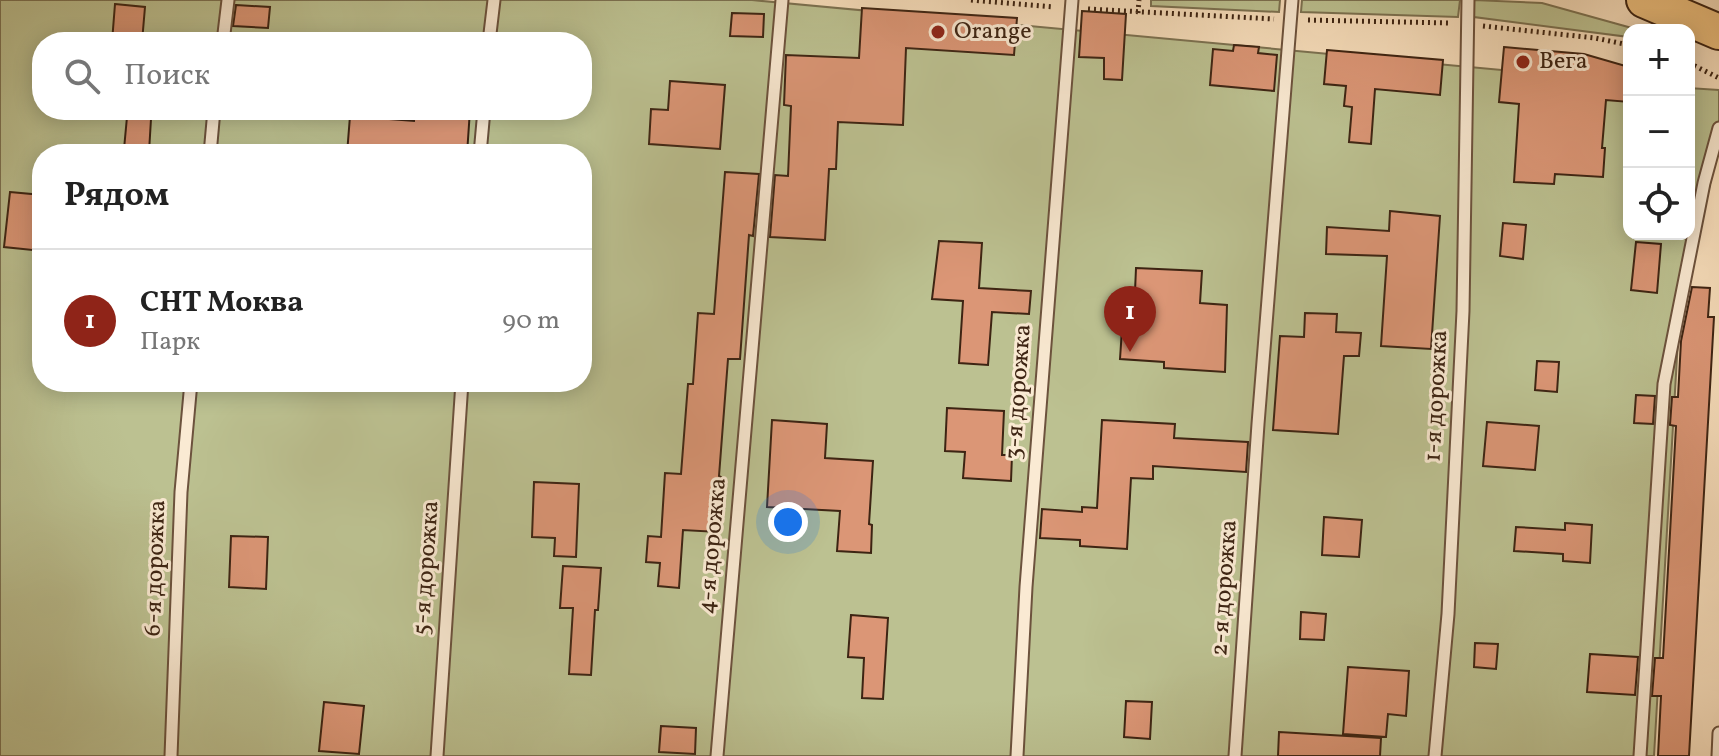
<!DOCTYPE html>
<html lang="ru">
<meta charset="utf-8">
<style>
body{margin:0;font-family:Vollkorn,serif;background:#f2f2f2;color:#222}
.controls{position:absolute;right:24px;top:24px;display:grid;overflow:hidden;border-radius:16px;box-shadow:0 4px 20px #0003}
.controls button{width:72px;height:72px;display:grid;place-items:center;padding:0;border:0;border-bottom:2px solid #e0e0e0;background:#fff;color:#222;font:40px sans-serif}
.you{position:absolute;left:788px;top:522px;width:28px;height:28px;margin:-20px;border:6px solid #fff;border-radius:50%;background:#1a73e8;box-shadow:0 0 0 12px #1a73e833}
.badge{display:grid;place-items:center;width:52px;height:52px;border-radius:50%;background:#8f2418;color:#fff;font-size:26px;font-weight:700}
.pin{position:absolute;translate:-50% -66px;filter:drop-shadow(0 2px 4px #0008)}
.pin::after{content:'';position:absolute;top:42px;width:28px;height:24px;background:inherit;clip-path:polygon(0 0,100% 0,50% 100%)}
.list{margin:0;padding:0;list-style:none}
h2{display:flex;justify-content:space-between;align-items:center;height:104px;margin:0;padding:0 32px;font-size:34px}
h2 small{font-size:26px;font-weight:400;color:#767676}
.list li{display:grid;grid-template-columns:52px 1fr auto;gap:24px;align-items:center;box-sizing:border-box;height:144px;padding:0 32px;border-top:2px solid #e0e0e0}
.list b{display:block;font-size:30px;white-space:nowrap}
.list p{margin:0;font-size:26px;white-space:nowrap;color:#767676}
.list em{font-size:26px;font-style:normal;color:#767676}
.icon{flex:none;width:44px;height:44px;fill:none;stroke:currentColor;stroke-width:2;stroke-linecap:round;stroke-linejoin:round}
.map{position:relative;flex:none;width:1719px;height:756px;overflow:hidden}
.search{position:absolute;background:#fff;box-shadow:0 4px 20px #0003;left:32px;top:32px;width:560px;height:88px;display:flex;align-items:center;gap:20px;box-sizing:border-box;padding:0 28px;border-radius:32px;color:#767676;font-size:30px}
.panel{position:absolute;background:#fff;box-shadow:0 4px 20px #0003;left:32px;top:144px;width:560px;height:248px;border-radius:32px}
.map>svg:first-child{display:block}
</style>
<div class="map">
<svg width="1719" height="756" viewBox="0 0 1719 756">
<rect width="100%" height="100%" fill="#f7debc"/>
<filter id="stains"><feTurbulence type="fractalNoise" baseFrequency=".0025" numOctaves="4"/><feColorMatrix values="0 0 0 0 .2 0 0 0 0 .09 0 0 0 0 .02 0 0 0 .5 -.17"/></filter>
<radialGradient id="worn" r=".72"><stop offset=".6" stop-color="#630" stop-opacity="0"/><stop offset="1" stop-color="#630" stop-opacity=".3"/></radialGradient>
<path fill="#bcc191" stroke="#7c7252" stroke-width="2" fill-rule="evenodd" d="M0 0H752L1629 82V234H1689V88L1719 90V144L1679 322 1654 756H0ZM42 42H582V110H42ZM42 154H582V382H42Z
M1151 0H1280L1279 12 1151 6Z
M1302 0H1460L1458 17 1301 12Z
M1474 0 1542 3 1639 30H1629V37L1474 17Z"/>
<path fill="#db9676" stroke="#3d2413" stroke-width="2" d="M115 4 145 7 142 42H112Z
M236 5 270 7 268 28 233 26Z
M862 8 1017 18 1014 55 906 48 903 125 838 122 836 169H829L825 240 770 237 775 175 788 176 791 106 784 105 786 55 859 58Z
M1082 11 1126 14 1122 80 1104 79V58L1079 57Z
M732 13 764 14 763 37 730 36Z
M1234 45 1259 47 1258 53 1277 55 1274 91 1210 85 1213 49 1233 51Z
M1504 47 1584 54 1629 67V102L1606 100 1602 148H1605L1603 177 1555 174 1554 184 1514 182 1519 104 1499 102Z
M1327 50 1443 60 1440 95 1375 89 1371 144 1349 142 1352 107 1344 106 1346 86 1324 84Z
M670 81 725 85 720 149 649 144 651 109 668 110Z
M415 110H470L467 154 377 149V154H347L350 116 414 121Z
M127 117 151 119 149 152 124 149Z
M725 172 759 174 753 236 749 235 740 359H728L719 476 721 477 718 532 683 530 679 588 658 586 660 563 646 562 648 536 661 537 665 473 681 474 688 384H693L698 313 714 314Z
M10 192 42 195V251L4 247Z
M1390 211 1440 216 1431 349 1381 346 1387 256 1326 254 1327 227 1389 231Z
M1503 223 1526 225 1523 259 1500 256Z
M939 241 982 243 979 288 1031 291 1029 314 992 312 988 365 959 363 963 301 932 299Z
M1636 242 1661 244 1657 293 1631 290Z
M1136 268 1202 271 1200 303 1227 305 1225 372 1164 368V362L1120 359 1123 314 1134 315Z
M1692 287 1710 288 1708 317H1714L1689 756H1658L1661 696H1652L1655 658H1663L1676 426 1670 425 1672 397H1678L1681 341Z
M1305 313 1337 314 1336 332 1361 333 1359 356H1344L1338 434 1273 430 1280 336 1304 337Z
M1537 361 1559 362 1557 392 1535 390Z
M1636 395 1655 396 1653 424 1634 423Z
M947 408 1004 411 1002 455H1012L1011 481 963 478 965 452 945 451Z
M772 420 827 424 825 458 873 461 869 524 872 525 871 553 837 551 840 511 767 507Z
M1102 420 1175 424 1174 438 1248 442 1246 472 1153 466V479L1131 478 1127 549 1080 546V540L1040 538 1042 509 1082 512V507L1097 508Z
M1487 422 1539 426 1535 470 1483 466Z
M534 482 579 484 576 557 554 556 555 538 532 537Z
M1324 517 1362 520 1359 557 1322 555Z
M1565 523 1592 525 1590 563 1563 561V554L1514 551 1516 527 1565 530Z
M231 536 268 537 266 589 229 587Z
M563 566 601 568 598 610H595L591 675 569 674 573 608H560Z
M1301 612 1326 614 1324 640 1300 639Z
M851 615 888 618 883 699 862 698 864 658 848 657Z
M1475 643 1498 644 1496 669 1474 667Z
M1590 654 1638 657 1635 695 1587 692Z
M1348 667 1409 671 1406 716 1388 714 1386 737 1343 734Z
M1126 701 1152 702 1150 739 1124 737Z
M324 702 364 706 359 754 319 751Z
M661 726 696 728 695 754 659 752Z
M1279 732 1381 738 1380 756H1278Z"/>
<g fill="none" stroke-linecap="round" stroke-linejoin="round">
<g stroke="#6c523d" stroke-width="15">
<path id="service" d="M223 42 228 0
M489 42 494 0
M210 154 214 110
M480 154 484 110
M171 756 181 492 191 382
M437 756 462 382
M717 756 782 0
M1017 756 1026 587 1072 0
M1235 756 1258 424 1292 0
M1435 756 1448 614 1463 311 1468 0
M1640 756 1664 384 1704 183 1719 128
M1718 756 1719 733"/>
</g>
<g stroke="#3d2413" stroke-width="38">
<path id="primary" d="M1644 0 1719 32"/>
</g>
<path stroke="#3d2413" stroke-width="5" stroke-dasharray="2 4" stroke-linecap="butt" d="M971 0 1054 7
M1088 9 1274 19
M1138 13 1139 0
M1308 20 1449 23
M1483 26 1595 38 1629 45
M1689 63 1719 78"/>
<use href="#service" stroke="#faead3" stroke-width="11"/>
<use href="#primary" stroke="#ecbf7e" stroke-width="34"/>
</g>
<g fill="#8f2418" stroke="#faead3" stroke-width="3">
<circle cx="938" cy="32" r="8"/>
<circle cx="1523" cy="62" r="8"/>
</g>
<g text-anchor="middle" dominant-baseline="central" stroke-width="6" stroke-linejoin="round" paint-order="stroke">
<g font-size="24" fill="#3d2413" stroke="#faead3" text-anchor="start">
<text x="954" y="32">Orange</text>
<text x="1539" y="62">Вега</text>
</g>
<g font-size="24" fill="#3d2413" stroke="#faead3">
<text transform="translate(1019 392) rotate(-86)">3-я дорожка</text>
<text transform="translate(1437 396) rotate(-87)">1-я дорожка</text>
<text transform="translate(713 546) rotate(-85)">4-я дорожка</text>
<text transform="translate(156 568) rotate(-88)">6-я дорожка</text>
<text transform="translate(427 568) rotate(-86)">5-я дорожка</text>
<text transform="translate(1225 588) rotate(-86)">2-я дорожка</text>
</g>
</g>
<rect width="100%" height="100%" filter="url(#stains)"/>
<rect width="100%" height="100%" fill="url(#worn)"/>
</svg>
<div class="controls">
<button>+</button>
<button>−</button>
<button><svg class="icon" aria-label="locate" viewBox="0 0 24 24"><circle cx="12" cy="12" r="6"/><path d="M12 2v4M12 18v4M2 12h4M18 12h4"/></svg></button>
</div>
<div class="you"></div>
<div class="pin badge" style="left:1130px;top:352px">1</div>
<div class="search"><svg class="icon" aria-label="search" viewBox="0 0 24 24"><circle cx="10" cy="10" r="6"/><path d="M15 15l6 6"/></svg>Поиск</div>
<section class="panel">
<h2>Рядом<small></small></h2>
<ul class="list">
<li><span class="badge">1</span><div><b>СНТ Моква</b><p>Парк</p></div><em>90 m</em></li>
</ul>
</section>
</div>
